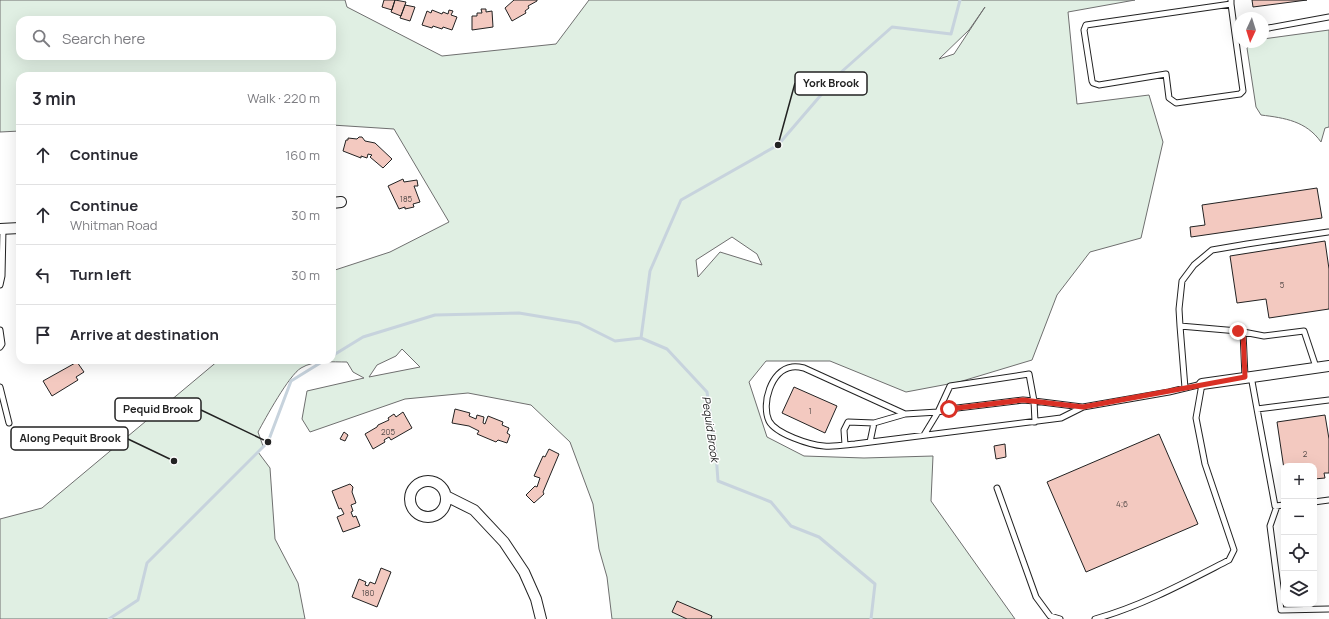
<!DOCTYPE html>
<meta charset="utf-8">
<style>
body{margin:0;font-family:Manrope,sans-serif;background:#f7f7f7;color:#2b2b33}
.controls{position:absolute;right:12px;bottom:12px;display:grid;overflow:hidden;border-radius:8px;box-shadow:0 4px 16px #0002}
.controls button{width:36px;height:36px;display:grid;place-items:center;padding:0;border:0;border-bottom:1px solid #e1e1e2;background:#fff;color:#2b2b33;font:20px sans-serif}
.compass{position:absolute;left:1233px;top:12px;width:36px;height:36px;border-radius:50%;background:#fff;box-shadow:0 4px 16px #0002;rotate:184deg}
.stop{position:absolute;width:12px;height:12px;margin:-9px;border:3px solid #d93025;border-radius:50%;background:#fff}
.stop.end{background:#d93025;border-color:#fff;box-shadow:0 1px 4px #0008}
.list{margin:0;padding:0;list-style:none}
h2{display:flex;justify-content:space-between;align-items:center;height:52px;margin:0;padding:0 16px;font-size:17px}
h2 small{font-size:13px;font-weight:400;color:#7c7c81}
.list li{display:grid;grid-template-columns:26px 1fr auto;gap:12px;align-items:center;box-sizing:border-box;height:60px;padding:0 16px;border-top:1px solid #e1e1e2}
.list b{display:block;font-size:15px;white-space:nowrap}
.list p{margin:0;font-size:13px;white-space:nowrap;color:#7c7c81}
.list em{font-size:13px;font-style:normal;color:#7c7c81}
.icon{flex:none;width:22px;height:22px;fill:none;stroke:currentColor;stroke-width:2;stroke-linecap:round;stroke-linejoin:round}
.map{position:relative;flex:none;width:1329px;height:619px;overflow:hidden}
.search{position:absolute;background:#fff;box-shadow:0 4px 16px #0002;left:16px;top:16px;width:320px;height:44px;display:flex;align-items:center;gap:10px;box-sizing:border-box;padding:0 14px;border-radius:12px;color:#7c7c81;font-size:15px}
.panel{position:absolute;background:#fff;box-shadow:0 4px 16px #0002;left:16px;top:72px;width:320px;height:292px;border-radius:12px}
.map>svg:first-child{display:block}
</style>
<div class="map">
<svg width="1329" height="619" viewBox="0 0 1329 619">
<rect width="100%" height="100%" fill="#fff"/>
<path fill="#e0efe3" stroke="#6f6f6f" fill-rule="evenodd" d="M0 0H345L347 7 442 56 556 44 589 0H1135L1068 12 1077 104 1149 95 1163 142 1141 238 1090 252 1057 295 1032 360 959 382 906 392 830 361H766L749 382 767 437 804 456 864 458 933 456 931 501 1015 619H612L607 577 599 549 593 504 570 442 531 405 468 393 405 399 310 432 302 419 307 391 364 378 353 372 347 362C332 362 314 360 301 368 289 375 265 419 258 432L263 446 258 452 270 468 275 539 298 583 305 619H0V519L42 508 219 360H332V271L390 252 449 222 394 129 332 125V76H20V131L0 132ZM985 7 954 54 939 59 969 30ZM20 20H332V56H20ZM732 237 757 254 762 265 720 252 698 277 696 260ZM402 349 420 367 369 377 377 365 396 356Z
M1329 30V127L1325 128 1321 142C1306 121 1285 118 1261 115L1256 107 1247 48 1254 42H1263V39Z"/>
<g fill="none" stroke-linecap="round" stroke-linejoin="round">
<path stroke="#c7d3dd" stroke-width="3" d="M641 338 650 271 681 200 778 145 839 74 892 27 951 34 960 0
M332 356 363 337 435 315 519 313 579 323 615 341 641 338 667 349 707 392 716 454 718 481 771 502 791 526 819 537 875 584 871 619
M109 619 138 600 147 563 268 442 291 381 325 360"/>
</g>
<path fill="#f3c9c0" stroke="#222" d="M384 0H395L392 10 382 7Z
M395 0 406 2 401 16 391 12Z
M514 0H537V1L528 6 529 8 525 11 526 13 512 21 505 8Z
M1252 0H1307L1253 7Z
M405 5 415 7 410 21 400 18Z
M481 9H486V12L492 11 493 27 472 30V16H477V13H482Z
M432 10 442 14 443 12 448 14 449 10 453 11 451 15 457 17 452 30 443 27 442 29 433 26 432 28 422 25 427 11 431 13Z
M359 137H362L365 141 375 143 392 159 383 168 370 157 372 155 368 154 367 158 361 156V158L343 151 346 140H348V138L357 139Z
M403 179 404 182 417 180 418 186H414L420 202 413 204 414 207 405 209V207L399 209 388 186Z
M1317 188 1322 218 1191 237 1190 227 1205 225 1202 205Z
M1325 241 1329 269V309L1269 318 1266 299 1237 303 1230 256Z
M77 362 84 372 76 377 78 380 52 396 43 381Z
M794 387 837 406 825 433 782 413Z
M455 409 470 413 469 416 476 419 477 415 484 417 483 423 485 424 488 416 503 422 502 425 509 428 507 433 510 435 507 443 498 440 496 442 477 434 479 431 469 426 452 423Z
M403 412 412 428 391 440 389 437 384 440 385 442 373 449 365 434 377 427 378 425 389 420 388 418 394 414 396 417Z
M1325 415 1329 439V473H1324L1325 478 1314 479V466H1284V469L1277 422Z
M344 432 348 435 345 441 340 439Z
M1159 434 1198 524 1086 572 1047 482Z
M1005 444 1006 457 996 459 994 446Z
M549 449 559 454 543 492 544 494 534 503 526 495 535 486 537 487 540 478 534 476 543 456 545 457Z
M350 484 353 487 352 492 356 503 351 505 353 511 351 512 353 517 356 516 360 526 343 532 337 517 344 514 341 508 339 509 332 491Z
M381 568 391 572 377 607 352 597 359 579 366 582 365 585 368 586 370 582 375 584Z
M677 601 712 616 711 619H687L672 612Z"/>
<g fill="none" stroke-linecap="round" stroke-linejoin="round">
<g stroke="#222" stroke-width="7">
<path id="service" d="M1231 0V4L1086 25 1084 30 1092 81 1093 83 1099 85 1166 74 1169 98 1176 103 1240 94 1243 91 1235 34 1239 33
M1231 4 1235 34
M1263 29 1329 17
M0 285 2 276 3 229
M1180 326 1185 388
M0 330 2 344 0 347
M1243 332 1245 377
M1316 367 1304 331 1264 336 1238 331 1180 326 1179 309 1182 281 1194 265 1212 250 1247 244 1328 232
M1029 374 1034 401 1023 400 949 409 938 412 950 386Z
M1251 376 1257 409 1329 400
M0 387 9 423
M1257 409 1275 506 1284 505
M1035 422 1034 401 1082 407
M924 435 938 412 905 414 804 368C800 367 796 366 792 367 771 370 761 404 769 421 776 434 810 445 824 446 834 447 845 445 855 444L1061 418 1083 407 1169 392 1202 384 1196 418 1205 464 1234 550 1229 560C1186 582 1142 606 1095 619
M870 442 874 423
M845 445 844 430 848 422 874 423 905 414
M997 488 1036 597 1050 616 1060 619
M1314 502 1329 500
M1277 506 1270 526 1281 610 1329 609"/>
</g>
<g stroke="#222" stroke-width="12">
<path id="minor" d="M332 203 341 202
M0 229 20 228
M1202 384 1329 366
M410 499a18 18 0 1 1 36 0a18 18 0 1 1-36 0Z
M446 496 474 510 504 542 524 572 536 599 541 619"/>
</g>
<use href="#service" stroke="#fff" stroke-width="5"/>
<use href="#minor" stroke="#fff" stroke-width="10"/>
</g>
<g fill="none" stroke-linecap="round" stroke-linejoin="round">
<path stroke="#d93025" stroke-width="5" d="M949 409 1023 400 1083 407 1245 377 1243 332 1238 331"/>
</g>
<g text-anchor="middle" dominant-baseline="central" stroke-width="3" stroke-linejoin="round" paint-order="stroke">
<g font-size="8" fill="#564c4a">
<text x="406" y="198">185</text>
<text x="1282" y="284">5</text>
<text x="810" y="410">1</text>
<text x="388" y="431">205</text>
<text x="1305" y="453">2</text>
<text x="1122" y="503">4;6</text>
<text x="368" y="592">180</text>
</g>
<g font-size="11" font-style="italic" fill="#222" stroke="#fff">
<text transform="translate(711 429) rotate(82)">Pequid Brook</text>
</g>
</g>
<path fill="none" stroke="#222" stroke-width="1.5" d="M778 145L795 83M268 442L201 410M174 461L128 439"/>
<g fill="#222" stroke="#fff" stroke-width="1.5">
<circle cx="778" cy="145" r="4"/>
<circle cx="268" cy="442" r="4"/>
<circle cx="174" cy="461" r="4"/>
</g>
<g fill="#fff" stroke="#222" stroke-width="1.5">
<rect x="795" y="72" width="72" height="23" rx="4"/>
<rect x="115" y="398" width="86" height="23" rx="4"/>
<rect x="11" y="427" width="117" height="23" rx="4"/>
</g>
<g font-size="11" text-anchor="middle" font-weight="bold" fill="#222">
<text x="831" y="87">York Brook</text>
<text x="158" y="413">Pequid Brook</text>
<text x="70" y="442">Along Pequit Brook</text>
</g>
</svg>
<div class="controls">
<button>+</button>
<button>−</button>
<button><svg class="icon" aria-label="locate" viewBox="0 0 24 24"><circle cx="12" cy="12" r="6"/><path d="M12 2v4M12 18v4M2 12h4M18 12h4"/></svg></button>
<button><svg class="icon" aria-label="layers" viewBox="0 0 24 24"><path d="M12 4l9 5-9 5-9-5zM3 14l9 5 9-5"/></svg></button>
</div>
<svg class="compass" viewBox="-18 -18 36 36"><path d="M0-13l5 13h-10z" fill="#e53935"/><path d="M0 13l5-13h-10z" fill="#7c7c81"/></svg>
<div class="stop" style="left:949px;top:409px"></div>
<div class="stop end" style="left:1238px;top:331px"></div>
<div class="search"><svg class="icon" aria-label="search" viewBox="0 0 24 24"><circle cx="10" cy="10" r="6"/><path d="M15 15l6 6"/></svg>Search here</div>
<section class="panel">
<h2>3 min<small>Walk · 220 m</small></h2>
<ul class="list">
<li><svg class="icon" aria-label="ahead" viewBox="0 0 24 24"><path d="M12 20V5M6 11l6-6 6 6"/></svg><div><b>Continue</b></div><em>160 m</em></li>
<li><svg class="icon" aria-label="ahead" viewBox="0 0 24 24"><path d="M12 20V5M6 11l6-6 6 6"/></svg><div><b>Continue</b><p>Whitman Road</p></div><em>30 m</em></li>
<li><svg class="icon" aria-label="left" viewBox="0 0 24 24"><path d="M17 20v-9H6M10 6l-5 5 5 5"/></svg><div><b>Turn left</b></div><em>30 m</em></li>
<li><svg class="icon" aria-label="arrive" viewBox="0 0 24 24"><path d="M6 21V4h12l-3 4 3 4H6"/></svg><div><b>Arrive at destination</b></div></li>
</ul>
</section>
</div>
